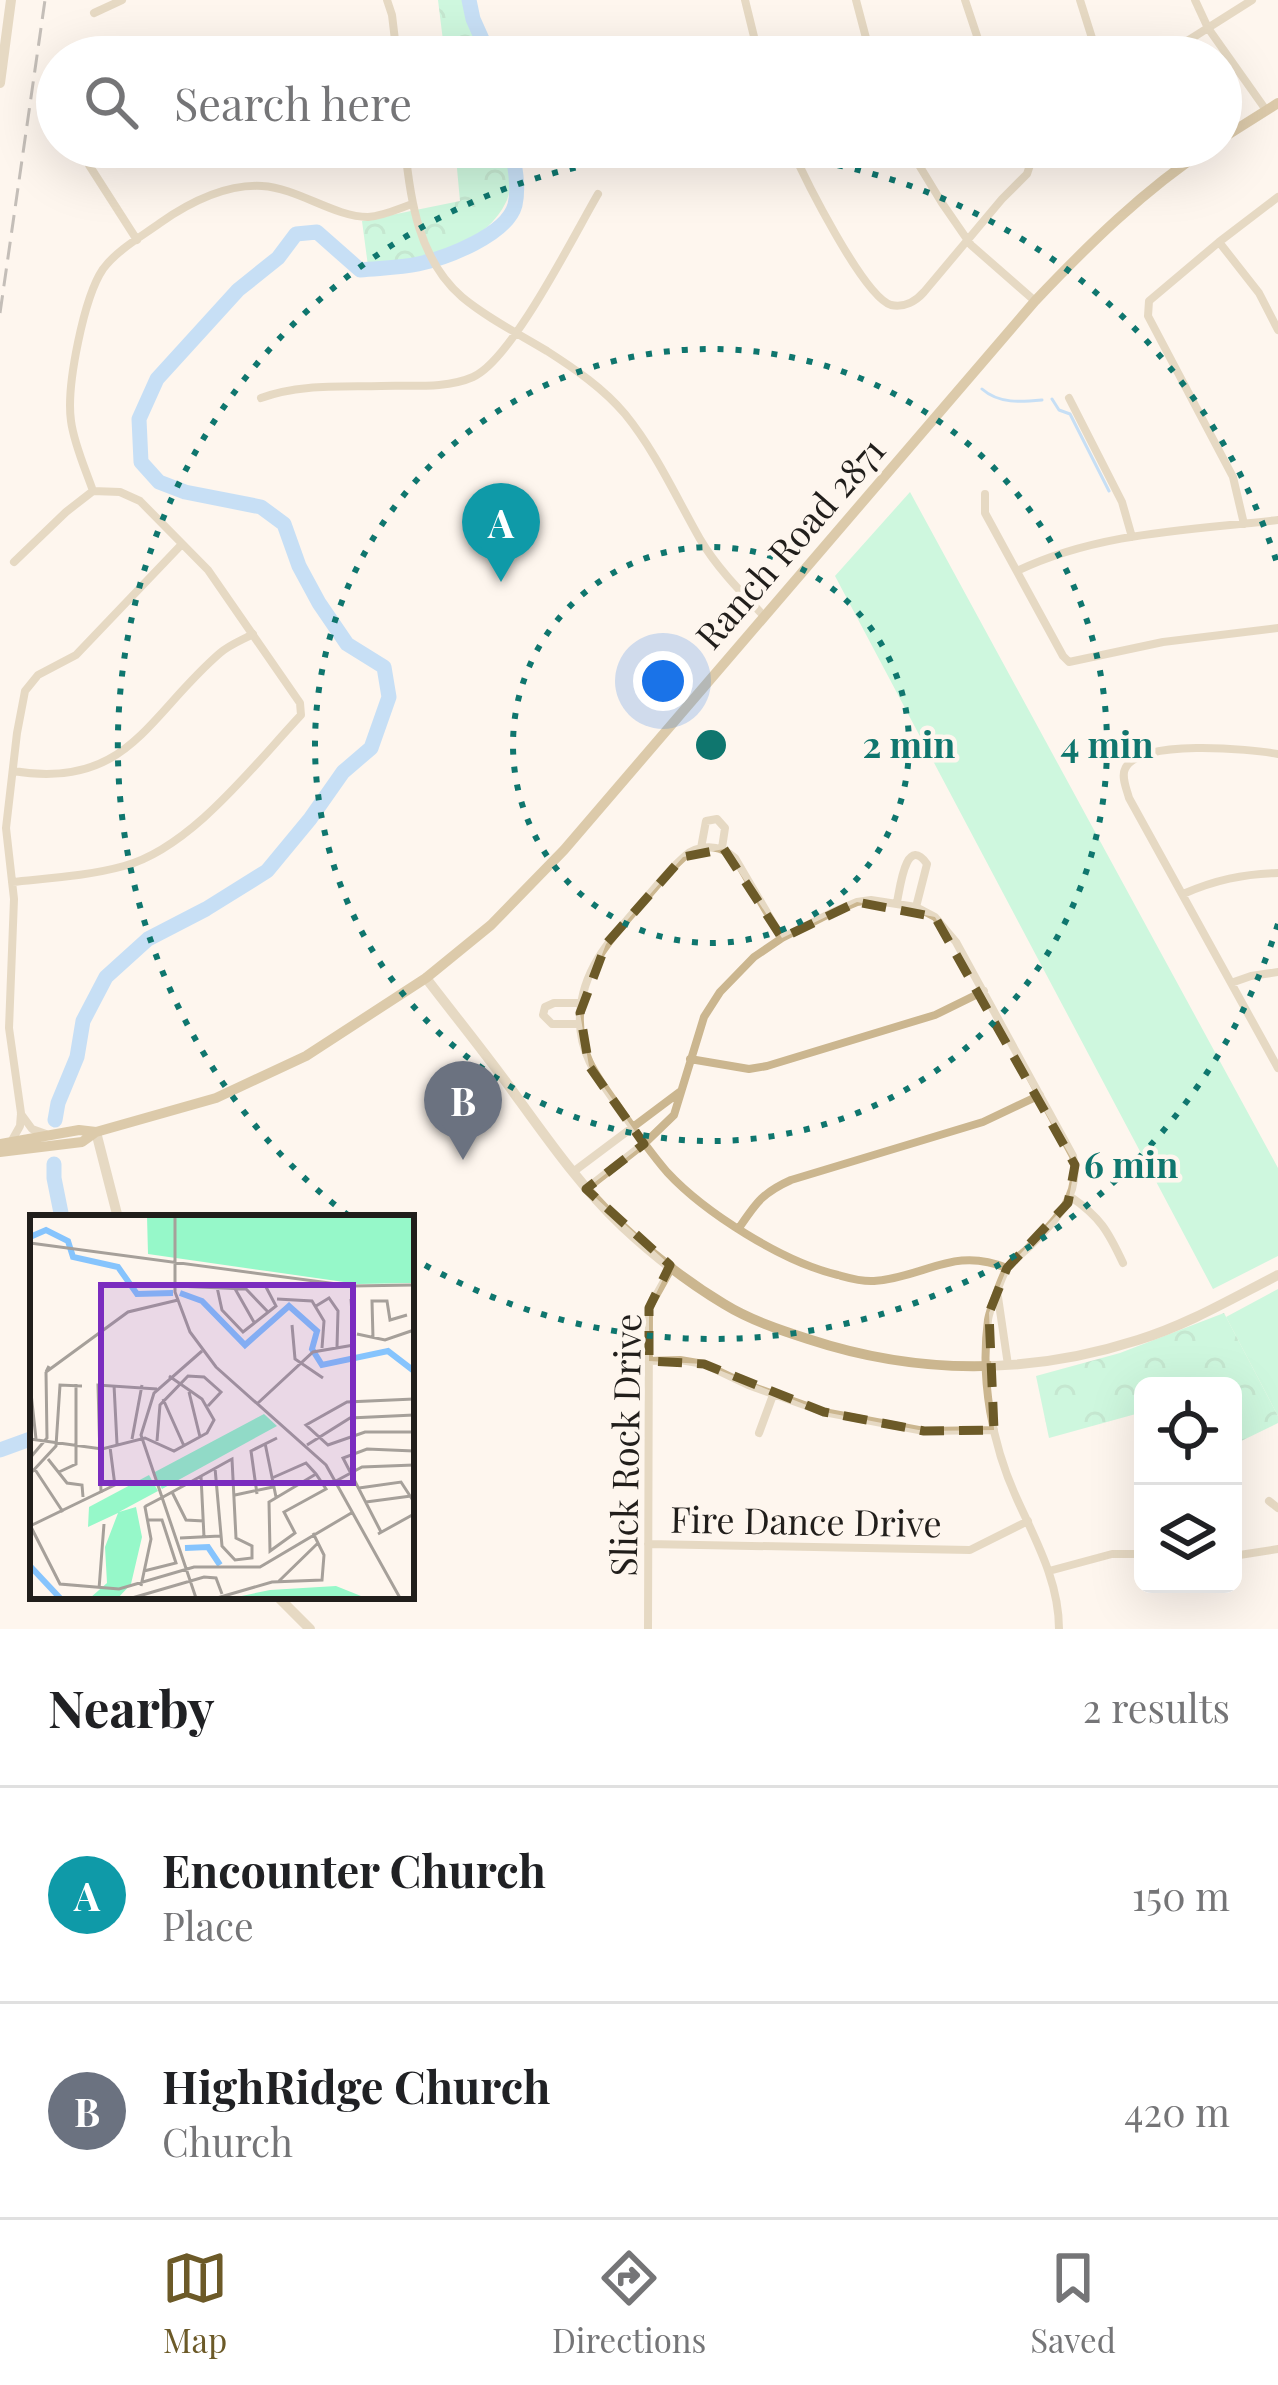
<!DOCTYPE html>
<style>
body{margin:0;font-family:"Playfair Display",serif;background:#f2f2f2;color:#202124}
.controls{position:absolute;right:36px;bottom:36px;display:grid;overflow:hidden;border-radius:18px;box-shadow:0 12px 48px #0002}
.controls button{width:108px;height:108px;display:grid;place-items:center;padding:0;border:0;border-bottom:3px solid #e0e0e0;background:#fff;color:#202124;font:60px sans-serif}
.you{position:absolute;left:663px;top:681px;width:42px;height:42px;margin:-30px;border:9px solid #fff;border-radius:50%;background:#1a73e8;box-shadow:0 0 0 18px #1a73e833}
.badge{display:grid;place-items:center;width:78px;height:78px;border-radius:50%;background:#6c5a28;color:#fff;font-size:39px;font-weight:700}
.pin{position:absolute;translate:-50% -99px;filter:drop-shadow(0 3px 6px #0008)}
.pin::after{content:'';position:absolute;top:63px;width:42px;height:36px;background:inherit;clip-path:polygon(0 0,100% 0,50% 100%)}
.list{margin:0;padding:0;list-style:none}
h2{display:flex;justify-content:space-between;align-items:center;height:156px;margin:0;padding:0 48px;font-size:51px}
h2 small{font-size:39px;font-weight:400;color:#757577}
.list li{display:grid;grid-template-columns:78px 1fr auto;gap:36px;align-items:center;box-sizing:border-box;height:216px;padding:0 48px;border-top:3px solid #e0e0e0}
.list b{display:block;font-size:45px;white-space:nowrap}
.list p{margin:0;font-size:39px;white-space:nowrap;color:#757577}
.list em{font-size:39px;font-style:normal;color:#757577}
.icon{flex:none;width:66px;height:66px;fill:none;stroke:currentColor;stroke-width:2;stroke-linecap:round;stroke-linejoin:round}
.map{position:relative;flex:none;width:1278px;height:1629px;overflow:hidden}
.search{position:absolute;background:#fff;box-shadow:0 12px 48px #0002;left:36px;right:36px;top:36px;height:132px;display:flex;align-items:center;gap:30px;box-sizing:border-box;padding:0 42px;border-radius:66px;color:#757577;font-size:45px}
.sheet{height:588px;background:#fff}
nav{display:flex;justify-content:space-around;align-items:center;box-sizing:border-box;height:168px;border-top:3px solid #e0e0e0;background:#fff;font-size:33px;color:#757577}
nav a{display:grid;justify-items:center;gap:6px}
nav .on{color:#6c5a28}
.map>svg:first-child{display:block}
</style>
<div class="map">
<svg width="1278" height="1629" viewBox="0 0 1278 1629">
<defs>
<pattern id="park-crowns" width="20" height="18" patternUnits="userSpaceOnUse" patternTransform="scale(3)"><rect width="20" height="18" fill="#96f8c9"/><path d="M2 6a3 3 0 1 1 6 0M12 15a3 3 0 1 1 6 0" fill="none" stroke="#81d4ac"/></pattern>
</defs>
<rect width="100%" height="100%" fill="#fef6ee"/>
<path fill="#96f8c9" d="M910 492 1278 1168V1256L1213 1289 835 576Z
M1278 1289V1416L1226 1317Z"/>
<path fill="url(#park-crowns)" d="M438 0H465L483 57H445Z
M455 147H507C509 165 514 188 505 204 482 250 413 261 368 266L362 221 460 201Z
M1224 1313 1278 1416V1423L1233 1445V1386H1143V1412L1049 1438 1036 1376 1120 1353Z"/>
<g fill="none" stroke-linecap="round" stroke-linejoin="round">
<path stroke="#86c4fd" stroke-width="3" d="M982 389C999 404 1021 402 1042 400
M1052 399 1059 410 1070 414 1109 491"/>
<path stroke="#86c4fd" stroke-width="15" d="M469 0 473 19 490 57
M55 1120 58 1103 77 1057 83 1021 106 977 148 939 206 909 267 871 310 819 343 772 371 748 389 697 384 667 347 644 319 603 299 566 284 524 261 507 185 492 159 482 141 462 139 419 157 379 238 290 278 258 296 234 317 232 360 270C379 268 400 268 418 264 446 258 507 235 515 205 519 189 515 163 511 147
M54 1164V1178L62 1218
M0 1450 33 1438"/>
<path stroke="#cbb68f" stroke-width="8" d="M387 0 392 15 397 57
M745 0 759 57
M856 0 871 57
M965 0 984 57
M1080 0 1092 38 1103 57
M1195 0 1208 28 1266 110
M94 13 122 0
M1162 57 1252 0
M96 147 88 157 89 165 137 240
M405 147C410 200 419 260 462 297 487 318 519 334 547 351 575 369 603 388 625 414 656 452 676 497 700 539 717 568 741 592 764 616
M791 147C804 177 863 296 891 305 904 308 916 301 924 292L1002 199 1027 174 1030 165 1027 147
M908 147 942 203 971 245 1035 301
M1219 242 1259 293 1278 330
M261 398C299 384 340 387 381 386 410 385 446 389 473 377 512 360 574 235 598 194
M1069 398 1122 502 1132 537
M93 491C85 468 74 444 71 421 66 386 84 297 103 269 117 250 142 236 160 223 190 202 225 184 262 186 298 188 334 217 368 217 383 216 398 209 412 204
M985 494V513L1063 656 1069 662 1163 642 1278 628
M1244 524 1233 477 1148 316 1149 301 1219 242 1278 197
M1017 571C1098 532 1190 530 1278 520
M1278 754C1251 749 1138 738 1125 769 1121 777 1127 790 1129 798L1278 1068
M13 771C128 790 147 716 220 653 229 645 242 640 253 634
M701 848 706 821 717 819 725 828 722 848
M12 882C49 878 88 876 124 866 191 848 254 765 301 715L300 703 208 570 140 501 120 492 93 491 66 512 14 562
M1183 894C1215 880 1243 874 1278 873
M897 902C900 888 906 834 927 864L916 907
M782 938 735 858C721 846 707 844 690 852 673 865 660 882 646 898 616 933 582 966 580 1015 578 1052 597 1077 618 1106 633 1128 649 1151 667 1172 705 1213 783 1262 838 1275 849 1278 862 1282 874 1281 926 1277 953 1246 1007 1268
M1231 983 1251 976 1278 972
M580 1024H552L543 1015 545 1007 554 1003H581
M690 1059 749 1069 767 1066 935 1015 984 991
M21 1114 32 1129 46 1134
M11 1142 20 1126 21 1113 9 1028 14 899 6 828 17 733 25 691 38 675 76 655 182 544
M573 1172 681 1091
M586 1189 645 1143 674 1115 704 1017 720 992 754 957 782 938 831 913 857 902 871 900 916 907 935 917 956 942 1073 1156C1082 1197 1053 1223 1027 1249 1021 1255 1011 1261 1007 1268 1002 1276 989 1312 988 1320 980 1379 992 1445 1017 1499 1036 1541 1059 1582 1059 1629
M1071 1197C1100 1217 1108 1231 1123 1263
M739 1228C756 1203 762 1193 791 1180L983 1122 1040 1095
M998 1297 1008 1365
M649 1361 680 1360 704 1364 748 1385 824 1412 924 1431 994 1430
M759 1433 773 1395
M1269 1501 1278 1508
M648 1544 970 1550 1028 1521
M1233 1556 1278 1549
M1049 1571 1112 1554H1143
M648 1629 649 1308 672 1267"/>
<path stroke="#cbb68f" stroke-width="10" d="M0 83 11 0
M426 978C455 1016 486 1054 514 1093 548 1140 581 1187 623 1227 653 1255 689 1283 724 1304 750 1320 780 1330 808 1339 917 1375 1029 1375 1138 1340 1187 1325 1233 1298 1278 1275
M96 1132 118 1218
M277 1596 310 1629"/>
<path stroke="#b49658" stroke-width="10" d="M1221 139 1278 103
M0 1144 79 1130 96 1132
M0 1152 82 1142 96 1132 216 1098 306 1056 426 978 491 925 564 850 1035 301C1089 244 1144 190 1209 147"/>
<path stroke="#7f7a75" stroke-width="3" stroke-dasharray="18 9" stroke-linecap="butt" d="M0 313 45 0"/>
</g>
<path d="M0 0H1278V1629H0ZM724 849 782 938 857 902 935 917 1075 1165 1068 1203 1007 1268 989 1313 994 1430 924 1431 824 1412 704 1364 649 1361V1308L670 1265 586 1189 644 1144 589 1066 580 1013 606 944 683 857Z" fill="#fef6ee" fill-opacity=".55" fill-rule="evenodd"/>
<path fill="none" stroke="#6c5a28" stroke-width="9" stroke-dasharray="24 15" stroke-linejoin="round" d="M724 849 782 938 857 902 935 917 1075 1165 1068 1203 1007 1268 989 1313 994 1430 924 1431 824 1412 704 1364 649 1361V1308L670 1265 586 1189 644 1144 589 1066 580 1013 606 944 683 857Z"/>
<g fill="none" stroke="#0f766e" stroke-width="6" stroke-dasharray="6 12">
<circle cx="711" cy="745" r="198"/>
<circle cx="711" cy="745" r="396"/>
<path d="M1278 924A594 594 0 0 1 414 1259M349 1216A594 594 0 1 1 1278 566"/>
</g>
<g text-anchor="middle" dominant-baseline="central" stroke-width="9" stroke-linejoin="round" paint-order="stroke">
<g font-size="36" fill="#211e1b" stroke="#fef6ee">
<text transform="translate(789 542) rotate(-49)">Ranch Road 2871</text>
<text transform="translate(624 1445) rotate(-89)">Slick Rock Drive</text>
<text transform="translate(806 1520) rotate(1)">Fire Dance Drive</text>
</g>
</g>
<g transform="translate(30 1215)">
<rect width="384" height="384" fill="#fef6ee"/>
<path d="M117 1H384V68L328 69 118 39ZM234 199 247 211 132 274 123 258ZM119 260 128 276 89 297 106 292 112 322 101 369 88 383H60L77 368 75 332 88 298 58 312 59 292ZM306 371 336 383H202L240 375Z" fill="#96f8c9"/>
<path fill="none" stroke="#86c4fd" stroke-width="6" d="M0 22 16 15 38 26 43 42 88 52 107 79 143 78M150 78 172 86 215 130 259 91 287 116 282 134 292 150 358 136 384 156M155 333 178 332 190 350M0 351 30 383"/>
<path fill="none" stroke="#a6a09a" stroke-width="3" d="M145 1V77L160 117 186 152 296 250 370 383M0 28 322 71 384 70M146 71 216 74 239 98M187 72 192 95 213 117 246 91 236 72M204 72 225 109M247 84 282 86 294 106 292 133M286 91 299 83 308 96 307 132M262 110 265 144 293 163M327 119 355 125 384 115M343 123 342 86H357L360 105 377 100M19 151 16 157 98 97 148 85M0 169 6 224M84 170 87 229M159 177 170 222M133 184 154 231M384 184 317 187 276 210 298 230 335 217H384M228 188 283 137 324 130 321 84M0 224 72 234 115 223 144 236 177 218 184 205 172 184 139 161M102 224 112 170M127 226 130 190 158 161 174 162 191 177 178 191M235 228 246 282M277 230 320 203 384 200M80 232 85 271M0 243 17 223 16 157M18 244 37 268 52 270 53 282M4 253 33 297M29 257 46 249V169M0 259 26 231 30 170 52 171M171 261 174 322M242 263 276 248 286 259 296 274 254 297 265 318 240 336 239 287 286 259M306 266 332 252 384 250M329 273 371 267 384 287M142 277 156 305 174 306M71 278 68 170 127 174M227 279 221 236 247 223M205 280 243 272M336 287 381 281M0 310 30 369 89 374 164 352H230L323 297M0 311 91 267M351 317 313 243 337 234 384 236M348 319 384 299M150 323 190 321M114 356 146 348 132 305H117M249 366 288 328M111 371 121 324 115 292 116 291 133 282 155 270 200 245 202 244 206 323 222 331V343L205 345 192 331 185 253M69 374 74 309M102 383 174 362 186 363 192 379M166 383 111 220 124 178 172 136M187 383 242 367 292 365 294 340 283 318"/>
<path fill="#7b2cbf" fill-opacity="0.15" stroke="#7b2cbf" stroke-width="6" d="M71 70H323V268H71Z"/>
<rect width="384" height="384" fill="none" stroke="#211e1b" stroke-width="6"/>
</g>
<circle cx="711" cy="745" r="18" fill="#0f766e" stroke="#fef6ee" stroke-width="6"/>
<g font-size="36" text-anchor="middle" font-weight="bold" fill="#0f766e" stroke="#fef6ee" stroke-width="9" stroke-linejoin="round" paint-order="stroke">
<text x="909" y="758">2 min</text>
<text x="1107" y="758">4 min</text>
<text x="1131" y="1178">6 min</text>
</g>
</svg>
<div class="controls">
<button><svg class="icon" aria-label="locate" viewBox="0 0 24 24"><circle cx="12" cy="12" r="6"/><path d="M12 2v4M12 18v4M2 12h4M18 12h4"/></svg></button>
<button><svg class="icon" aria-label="layers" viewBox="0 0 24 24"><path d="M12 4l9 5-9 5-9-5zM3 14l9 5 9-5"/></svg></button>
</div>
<div class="you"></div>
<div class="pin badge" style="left:501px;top:582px;background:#0f9aa8">A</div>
<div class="pin badge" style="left:463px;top:1160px;background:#6b7280">B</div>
<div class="search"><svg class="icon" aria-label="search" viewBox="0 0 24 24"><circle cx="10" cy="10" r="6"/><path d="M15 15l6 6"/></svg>Search here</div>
</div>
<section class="sheet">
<h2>Nearby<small>2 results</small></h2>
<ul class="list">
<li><span class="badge" style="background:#0f9aa8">A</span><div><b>Encounter Church</b><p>Place</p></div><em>150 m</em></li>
<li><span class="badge" style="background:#6b7280">B</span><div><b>HighRidge Church</b><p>Church</p></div><em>420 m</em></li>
</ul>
</section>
<nav>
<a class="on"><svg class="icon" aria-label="map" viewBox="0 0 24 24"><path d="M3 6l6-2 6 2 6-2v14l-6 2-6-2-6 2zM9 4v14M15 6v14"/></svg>Map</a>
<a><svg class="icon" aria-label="directions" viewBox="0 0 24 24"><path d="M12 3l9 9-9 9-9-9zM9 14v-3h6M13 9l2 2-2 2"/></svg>Directions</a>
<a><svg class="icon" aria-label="saved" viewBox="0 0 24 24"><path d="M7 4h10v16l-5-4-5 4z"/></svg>Saved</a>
</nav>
